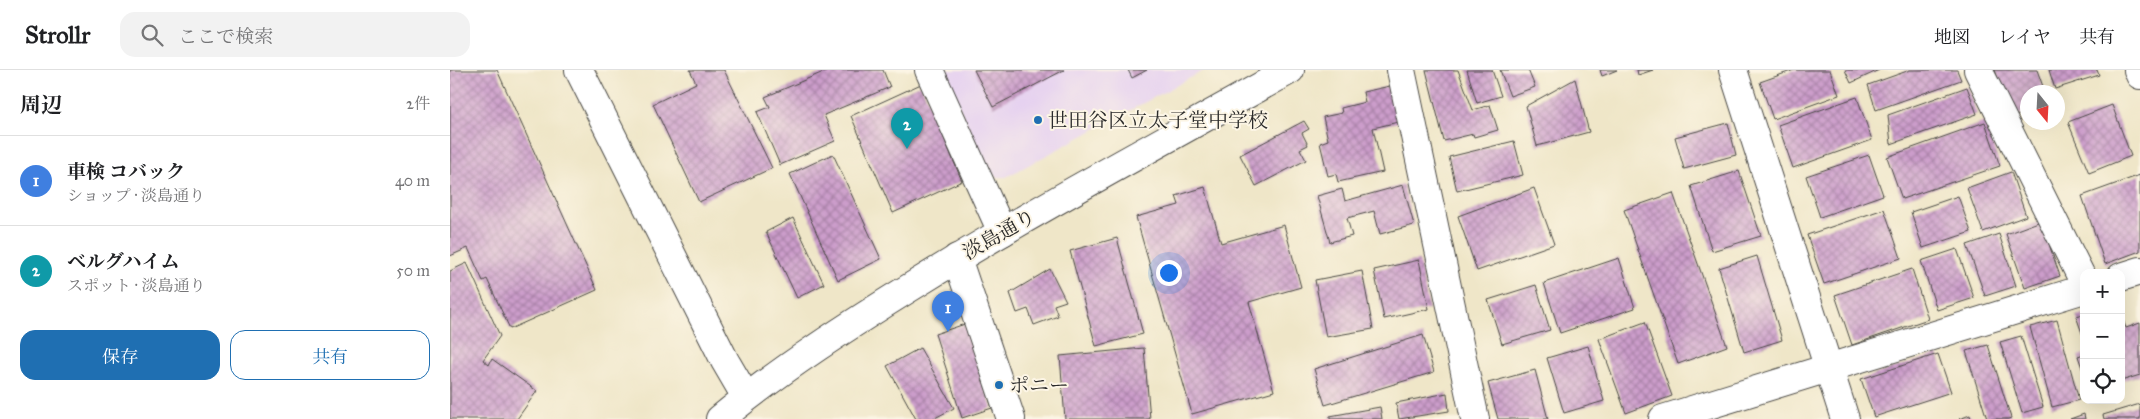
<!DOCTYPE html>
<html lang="ja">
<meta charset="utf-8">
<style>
body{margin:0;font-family:"IM FELL Great Primer","Noto Serif JP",serif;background:#f2f2f2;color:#202124}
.controls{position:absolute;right:15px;bottom:15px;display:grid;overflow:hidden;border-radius:10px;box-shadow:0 5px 20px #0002}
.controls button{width:45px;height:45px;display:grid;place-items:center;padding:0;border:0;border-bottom:1px solid #e0e0e0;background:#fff;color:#202124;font:25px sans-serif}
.compass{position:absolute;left:1570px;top:15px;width:45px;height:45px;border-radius:50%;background:#fff;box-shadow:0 5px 20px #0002;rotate:162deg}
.you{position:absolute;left:718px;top:202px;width:18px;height:18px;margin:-12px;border:4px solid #fff;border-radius:50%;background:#1a73e8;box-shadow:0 0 0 8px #1a73e833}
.badge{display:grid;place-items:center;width:32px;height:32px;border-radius:50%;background:#1f6fb2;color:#fff;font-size:16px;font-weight:700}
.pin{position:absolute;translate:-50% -41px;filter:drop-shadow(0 1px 2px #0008)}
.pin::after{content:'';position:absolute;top:26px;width:18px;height:15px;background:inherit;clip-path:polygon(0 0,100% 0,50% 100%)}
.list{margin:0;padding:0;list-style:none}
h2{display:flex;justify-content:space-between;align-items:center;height:65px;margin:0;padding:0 20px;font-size:21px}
h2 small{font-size:16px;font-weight:400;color:#757577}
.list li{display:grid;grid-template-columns:32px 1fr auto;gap:15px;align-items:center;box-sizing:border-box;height:90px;padding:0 20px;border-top:1px solid #e0e0e0}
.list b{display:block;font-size:19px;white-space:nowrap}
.list p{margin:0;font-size:16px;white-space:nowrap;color:#757577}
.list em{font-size:16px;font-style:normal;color:#757577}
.actions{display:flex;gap:10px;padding:15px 20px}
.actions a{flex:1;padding:11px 0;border:1px solid #1f6fb2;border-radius:15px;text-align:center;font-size:18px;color:#1f6fb2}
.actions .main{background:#1f6fb2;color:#fff}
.icon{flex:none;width:28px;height:28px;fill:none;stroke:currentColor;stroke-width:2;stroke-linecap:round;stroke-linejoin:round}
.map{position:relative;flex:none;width:1690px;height:349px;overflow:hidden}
header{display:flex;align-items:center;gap:30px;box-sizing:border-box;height:70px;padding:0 25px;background:#fff;border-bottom:1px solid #e0e0e0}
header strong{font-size:24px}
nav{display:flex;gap:28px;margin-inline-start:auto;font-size:18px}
.search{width:350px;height:45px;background:#f2f2f2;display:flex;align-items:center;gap:12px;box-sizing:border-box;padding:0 18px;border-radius:15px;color:#757577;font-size:19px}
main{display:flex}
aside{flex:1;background:#fff}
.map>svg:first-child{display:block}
</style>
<header>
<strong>Strollr</strong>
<div class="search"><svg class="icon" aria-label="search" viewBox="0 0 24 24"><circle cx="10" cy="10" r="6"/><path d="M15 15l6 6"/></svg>ここで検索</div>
<nav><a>地図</a><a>レイヤ</a><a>共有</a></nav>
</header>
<main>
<aside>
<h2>周辺<small>2件</small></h2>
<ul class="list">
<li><span class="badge" style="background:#3f7fe0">1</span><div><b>車検 コバック</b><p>ショップ · 淡島通り</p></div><em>40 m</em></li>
<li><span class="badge" style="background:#0f9aa8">2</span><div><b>ベルグハイム</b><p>スポット · 淡島通り</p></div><em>50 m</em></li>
</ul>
<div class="actions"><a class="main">保存</a><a>共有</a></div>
</aside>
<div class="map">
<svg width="1690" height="349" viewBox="0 0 1690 349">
<defs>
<pattern id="building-cross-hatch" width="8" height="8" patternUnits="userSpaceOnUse" patternTransform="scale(1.25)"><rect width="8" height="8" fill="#cc9dcb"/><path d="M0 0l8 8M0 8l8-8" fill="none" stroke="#a680a5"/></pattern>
</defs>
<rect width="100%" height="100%" fill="#fcf5e5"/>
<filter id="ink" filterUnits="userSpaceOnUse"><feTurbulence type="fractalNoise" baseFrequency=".02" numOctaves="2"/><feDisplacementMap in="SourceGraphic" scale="10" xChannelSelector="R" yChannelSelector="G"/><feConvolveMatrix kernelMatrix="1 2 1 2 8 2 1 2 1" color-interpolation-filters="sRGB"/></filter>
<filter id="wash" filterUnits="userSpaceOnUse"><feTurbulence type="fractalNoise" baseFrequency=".0096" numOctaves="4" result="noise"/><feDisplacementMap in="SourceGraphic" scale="20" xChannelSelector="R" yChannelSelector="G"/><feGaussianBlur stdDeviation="1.12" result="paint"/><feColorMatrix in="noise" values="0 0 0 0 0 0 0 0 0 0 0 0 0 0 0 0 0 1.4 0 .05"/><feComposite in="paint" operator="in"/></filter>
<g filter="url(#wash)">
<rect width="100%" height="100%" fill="#efe6c8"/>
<path fill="#e6d2f0" d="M492 0H755L556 107H546L538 100Z"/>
<g id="blocks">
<path fill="url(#building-cross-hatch)" d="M0 0H47L147 220 60 259 37 209 33 211 18 178 0 186Z
M240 0H274L322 98 249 132 203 34 246 13Z
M378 0H433L440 17 374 45 385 71 330 95 307 42 320 37 315 27Z
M524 0H614L543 37Z
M678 0H697L682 8Z
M976 0H1008L1023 40 1040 35 1048 60 1024 67 1023 64 994 71Z
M1017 0H1042L1051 26 1027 33Z
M1050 0H1078L1085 17 1060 26Z
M1150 0H1167L1152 6Z
M1187 0H1203L1188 5Z
M1344 0H1380L1389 25 1323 49 1310 12Z
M1395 0H1429L1401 13Z
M1460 0H1507L1511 10 1426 40 1418 15Z
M1545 0H1587L1595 22H1578V42L1562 47Z
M1599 0H1647L1649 5 1605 19Z
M1125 9 1139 62 1087 76 1076 36Z
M471 14 512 111 443 143 401 46Z
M940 16 948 52 923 58 933 102 888 112 886 104 878 106 870 73 878 70 873 47 892 43 891 38 915 32 913 22Z
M1517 17 1527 44 1441 74 1438 45Z
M1407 27 1422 70 1343 98 1328 55Z
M1662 35 1681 86 1639 103 1618 52Z
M854 51 859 59 852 63 858 75 850 79 856 90 806 116 790 85Z
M1535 52 1550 96 1452 129 1437 87Z
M1278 53 1286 85 1234 99 1225 67Z
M1064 71 1073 105 1007 121 999 87Z
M383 84 431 189 388 210 340 104Z
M1419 85 1433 125 1370 147 1356 106Z
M1289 101 1311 166 1262 181 1241 116Z
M1561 102 1576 146 1533 162 1517 118Z
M1690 105V181L1655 194 1632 126Z
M953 115 964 155 930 164 924 141 897 148 902 166 880 172 867 126 892 119 895 131Z
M755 117 771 173 834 155 851 217 799 232 824 321 742 344 686 147 729 135 726 126Z
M1084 118 1104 174 1027 201 1008 146Z
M1223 123 1277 276 1228 294 1174 140Z
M1508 126 1521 162 1473 178 1461 142Z
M1434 139 1451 188 1374 214 1357 165Z
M343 148 374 214 347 228 316 162Z
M1591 151 1610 206 1575 218 1556 164Z
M1549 164 1566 216 1535 226 1517 175Z
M667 168 693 264 646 276 620 181Z
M1507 179 1524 228 1487 240 1471 191Z
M1307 186 1332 270 1294 282 1269 198Z
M1169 188 1185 238 1110 263 1094 213Z
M969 190 979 239 934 249 924 200Z
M17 193 50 266 33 290 39 295 42 289 87 321 67 349H0V201Z
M600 199 616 231 604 235 608 246 584 255 578 239 567 243 560 223Z
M1462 199 1478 249 1402 275 1385 225Z
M912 201 923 259 876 267 865 210Z
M1086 215 1100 260 1052 274 1038 230Z
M1634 244V266H1633L1626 246Z
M1671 244 1676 258 1690 253V305L1671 311Z
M1607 250 1629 330 1602 337 1580 257Z
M1195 252 1222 326 1176 343 1149 269Z
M515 254 542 338 512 348 485 264Z
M973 265 984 302 875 335 864 299Z
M1571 266 1593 337 1572 343 1550 272Z
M1538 275 1561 348 1558 349H1537L1516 281Z
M1138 276 1154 331 1114 343 1097 288Z
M470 278 504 338 483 349H466L437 296Z
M694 278 700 349H615L610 286Z
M1488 284 1501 322 1424 347 1411 309Z
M1634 284V301H1633L1628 286Z
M1085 300 1098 349H1048L1038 313Z
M997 323 999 341 949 349 946 333Z
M1690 334V349H1654L1653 345Z
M930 337 932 349H880V346Z
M1634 344 1635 349H1620Z
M1520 345 1521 349H1509Z"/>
</g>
</g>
<g filter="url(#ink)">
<use href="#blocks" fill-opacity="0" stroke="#484743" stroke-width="1"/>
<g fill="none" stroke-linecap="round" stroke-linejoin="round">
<g stroke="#484743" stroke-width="30">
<path id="minor" d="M129 0 275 291 296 327
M479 0 552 162
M951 0 1025 349
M1283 0 1395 349
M1528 0 1634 212
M1688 0 1690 5
M507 188 561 349
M1671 207 1690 201
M1213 349 1634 219"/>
</g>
<g stroke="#484743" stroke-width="30">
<path id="major" d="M270 349C332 298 401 254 469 212 590 137 716 70 840 0"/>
</g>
<use href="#minor" stroke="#fff" stroke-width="28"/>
<use href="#major" stroke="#fff" stroke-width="28"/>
</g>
</g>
<g fill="#1f6fb2" stroke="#fcf5e5" stroke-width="2">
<circle cx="588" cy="50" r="5"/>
<circle cx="549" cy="315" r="5"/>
</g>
<g text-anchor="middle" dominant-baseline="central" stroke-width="4" stroke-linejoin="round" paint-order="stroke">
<g font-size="20" fill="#2b2b2b" stroke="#fcf5e5" text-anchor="start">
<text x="598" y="50">世田谷区立太子堂中学校</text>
<text x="559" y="315">ポニー</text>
</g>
<g font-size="20" fill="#2b2b2b" stroke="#fcf5e5">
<text transform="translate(549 164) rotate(-30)">淡島通り</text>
</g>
</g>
</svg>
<div class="controls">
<button>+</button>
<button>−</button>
<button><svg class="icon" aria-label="locate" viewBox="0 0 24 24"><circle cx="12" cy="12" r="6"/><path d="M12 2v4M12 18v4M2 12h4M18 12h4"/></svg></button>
</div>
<svg class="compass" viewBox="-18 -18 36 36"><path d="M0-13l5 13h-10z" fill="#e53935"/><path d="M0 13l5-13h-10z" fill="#757577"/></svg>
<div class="you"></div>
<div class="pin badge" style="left:498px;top:262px;background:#3f7fe0">1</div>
<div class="pin badge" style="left:457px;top:79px;background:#0f9aa8">2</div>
</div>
</main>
